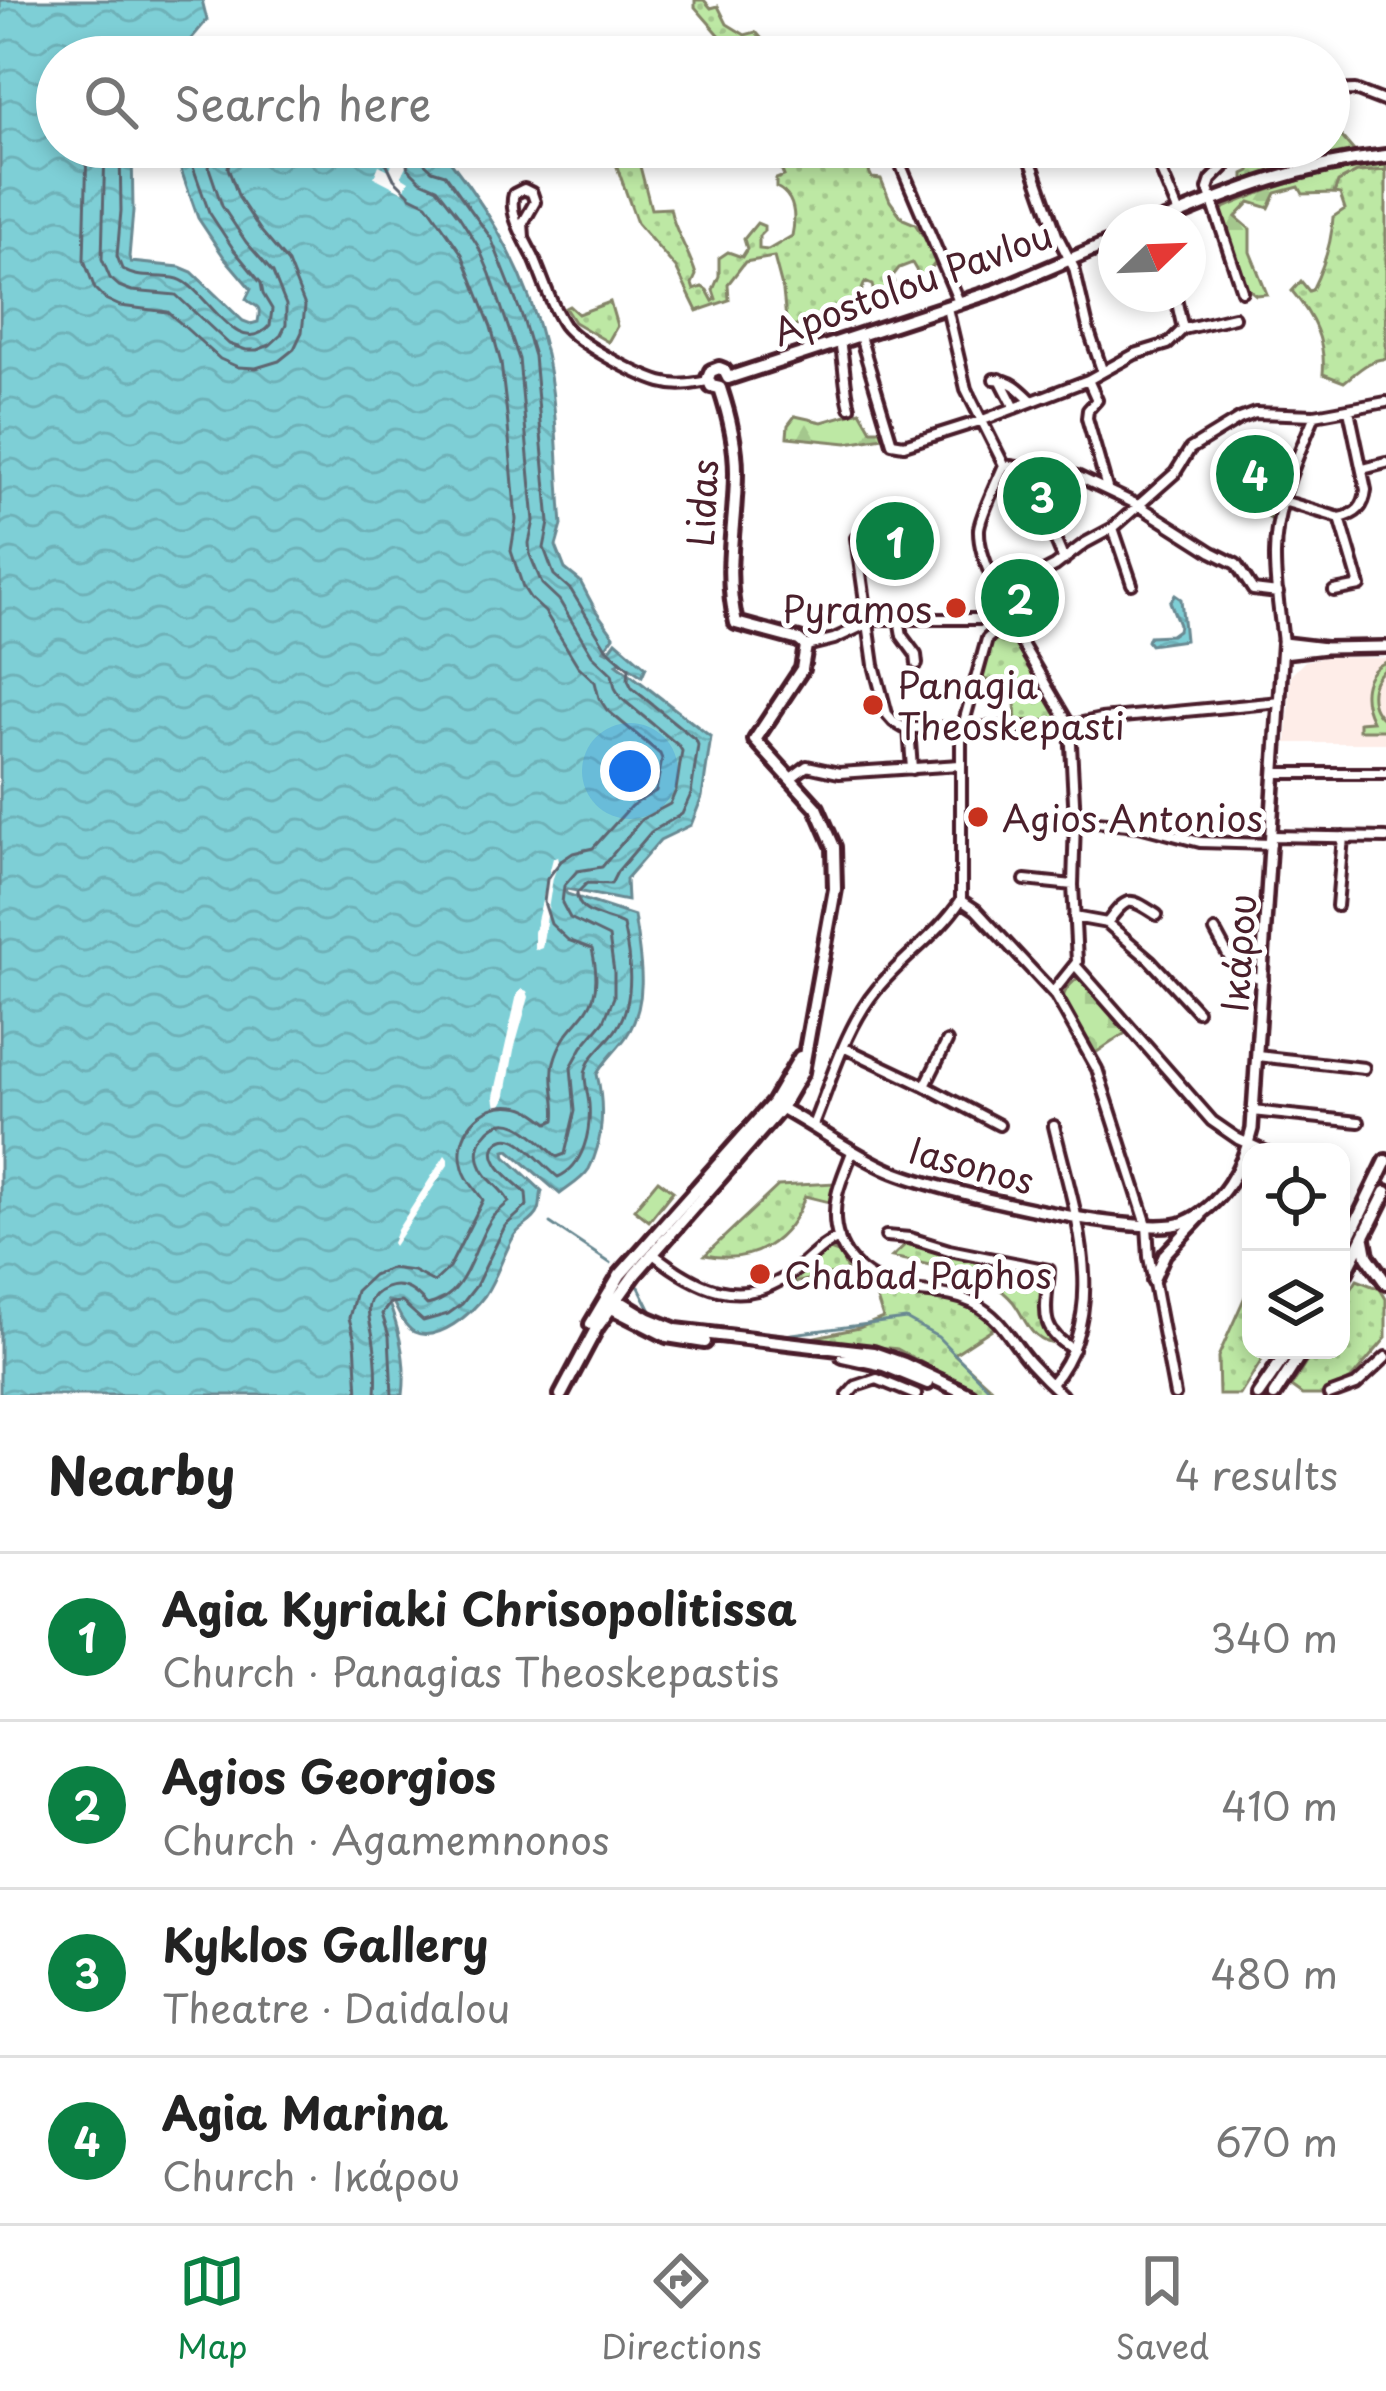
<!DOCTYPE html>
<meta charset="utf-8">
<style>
body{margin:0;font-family:"Playpen Sans",sans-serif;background:#f2f2f2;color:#222}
.controls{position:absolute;right:36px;bottom:36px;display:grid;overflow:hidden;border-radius:24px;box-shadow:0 6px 18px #0003}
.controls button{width:108px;height:108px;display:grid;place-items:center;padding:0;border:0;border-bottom:3px solid #e0e0e0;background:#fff;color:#222;font:60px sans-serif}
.compass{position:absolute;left:1098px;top:204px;width:108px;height:108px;border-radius:50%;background:#fff;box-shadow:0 6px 18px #0003;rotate:67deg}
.you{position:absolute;left:630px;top:771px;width:42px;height:42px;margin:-30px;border:9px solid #fff;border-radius:50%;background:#1a73e8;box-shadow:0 0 0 18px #1a73e833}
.badge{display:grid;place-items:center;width:78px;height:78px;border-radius:50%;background:#0b8043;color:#fff;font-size:39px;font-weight:700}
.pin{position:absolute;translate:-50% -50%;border:6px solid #fff;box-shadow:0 3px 12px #0006}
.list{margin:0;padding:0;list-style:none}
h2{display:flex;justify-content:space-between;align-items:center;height:156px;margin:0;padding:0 48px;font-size:51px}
h2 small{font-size:39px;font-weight:400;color:#767676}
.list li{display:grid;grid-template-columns:78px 1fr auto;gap:36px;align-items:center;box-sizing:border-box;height:168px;padding:0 48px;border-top:3px solid #e0e0e0}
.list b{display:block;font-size:45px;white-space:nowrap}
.list p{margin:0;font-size:39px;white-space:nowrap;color:#767676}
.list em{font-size:39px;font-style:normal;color:#767676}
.icon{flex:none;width:66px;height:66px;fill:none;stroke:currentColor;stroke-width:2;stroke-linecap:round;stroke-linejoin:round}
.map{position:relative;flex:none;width:1386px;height:1395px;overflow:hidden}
.search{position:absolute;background:#fff;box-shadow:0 6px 18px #0003;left:36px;right:36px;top:36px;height:132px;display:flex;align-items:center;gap:30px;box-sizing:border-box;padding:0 42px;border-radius:66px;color:#767676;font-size:45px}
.sheet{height:828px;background:#fff}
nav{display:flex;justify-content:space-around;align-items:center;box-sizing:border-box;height:168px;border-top:3px solid #e0e0e0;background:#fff;font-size:33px;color:#767676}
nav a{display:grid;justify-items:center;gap:6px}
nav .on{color:#0b8043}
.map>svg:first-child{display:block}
</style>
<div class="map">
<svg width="1386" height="1395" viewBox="0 0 1386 1395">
<defs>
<pattern id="grass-dots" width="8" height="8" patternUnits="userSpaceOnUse" patternTransform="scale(3)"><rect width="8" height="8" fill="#bde8a4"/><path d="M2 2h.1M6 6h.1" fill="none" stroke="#a4c78d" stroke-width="1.8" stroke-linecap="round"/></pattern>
<pattern id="forest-firs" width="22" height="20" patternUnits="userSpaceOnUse" patternTransform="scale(3)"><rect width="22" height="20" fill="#bde8a4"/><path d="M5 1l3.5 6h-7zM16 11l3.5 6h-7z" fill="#a4c78d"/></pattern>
<pattern id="cemetery-stones" width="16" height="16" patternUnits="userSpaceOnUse" patternTransform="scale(3)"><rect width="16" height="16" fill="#bde8a4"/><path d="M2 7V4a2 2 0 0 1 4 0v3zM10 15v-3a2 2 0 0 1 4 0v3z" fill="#a4c78d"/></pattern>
<pattern id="water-waves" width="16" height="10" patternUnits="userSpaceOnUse" patternTransform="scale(3)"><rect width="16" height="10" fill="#7ecfd6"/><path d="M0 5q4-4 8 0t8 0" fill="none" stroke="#6eb1b8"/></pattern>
</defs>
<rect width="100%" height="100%" fill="#fff"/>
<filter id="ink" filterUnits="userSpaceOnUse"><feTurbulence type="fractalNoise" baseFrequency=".00833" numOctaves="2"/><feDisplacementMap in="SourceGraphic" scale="24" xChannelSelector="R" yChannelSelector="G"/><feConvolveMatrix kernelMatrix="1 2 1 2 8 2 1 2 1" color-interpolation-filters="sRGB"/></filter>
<g filter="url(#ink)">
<path fill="#feede8" d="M1324 657 1386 658V743H1287L1291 675 1305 661Z"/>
<path fill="url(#grass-dots)" stroke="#848468" stroke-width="3" d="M695 0H704L711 8 718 6 727 24 745 35 756 32 770 48 767 57H749L741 46 722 38 695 7Z
M1329 129 1341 136 1354 151C1316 158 1280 167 1244 183V174L1250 171 1251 165 1309 147H1329Z
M610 147H635L651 209 670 208C674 232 690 252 696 275L692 284 694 290 702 287 707 290 713 301 716 299 713 290 719 276V258L728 252 742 257 747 249 744 239 757 223 764 226V231L759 236V249L768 250 792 236C796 217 795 196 776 187V179L784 176 779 163 788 157 800 169 803 167 798 147H809L813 161 812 166 817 170 835 157 841 147 867 150 868 169 872 178 881 179 890 201 903 219 915 224 930 246 936 262 922 280 912 263 899 268 892 277 897 291 902 294 888 300 883 291 877 305 872 285 865 282C855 306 854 315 830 326L823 317 787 329 783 291 774 257 745 262 728 284 729 300 697 311 676 268 637 223Z
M1386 170V359C1370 358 1357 372 1344 382L1323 374C1326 341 1313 316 1292 291L1301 281 1309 291 1312 290C1324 266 1332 243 1333 217L1345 209 1340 194 1334 193 1338 182 1357 172Z
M610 302 617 326 608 342 574 322 565 308 569 306 578 314Z
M1253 448H1261L1266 479 1275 505 1273 520 1247 507 1237 512 1230 507C1231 494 1222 485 1224 473L1240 477 1244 471 1241 464Z
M1013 635 1060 721 1016 725 1015 701 992 698 994 683 982 678 992 636Z
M835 1183 829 1202 805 1196C789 1242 753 1265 705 1255L778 1186Z
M906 1244 1047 1276 1042 1319 1050 1343C1031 1338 1026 1321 1016 1306 1010 1295 995 1286 985 1277L971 1304 995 1327 954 1354 999 1395H981L897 1349 806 1339 859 1328 883 1318 874 1290 949 1299 953 1270 892 1257Z
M827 1249 841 1254 847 1271 785 1285Z
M1357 1280 1380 1289 1386 1299V1338L1351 1379 1323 1395H1302L1291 1387 1314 1350H1341V1306Z
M1251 1291V1350H1268L1240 1395H1219L1218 1357 1247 1292Z"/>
<path fill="url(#forest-firs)" stroke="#848468" stroke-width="3" d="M1386 165V170L1357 172 1338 182 1334 193 1303 194 1299 187 1276 193 1269 208 1250 202 1236 217 1250 229V252L1267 294 1256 295 1246 287 1220 210C1272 186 1328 169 1386 165Z
M860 411 871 430H881L883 437 847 443 787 437 788 425 795 416 822 422Z"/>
<path fill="url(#cemetery-stones)" stroke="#848468" stroke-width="3" d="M1080 976 1130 1030 1094 1054 1063 1003C1062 990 1071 984 1080 976Z"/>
<path fill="#bde8a4" stroke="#848468" stroke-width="3" d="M1386 662V669C1367 682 1367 708 1386 721V730H1359V722L1372 721C1361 699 1361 673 1386 662Z
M658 1180 673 1191 649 1221 634 1209Z"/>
<path fill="url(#water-waves)" stroke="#698992" stroke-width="3" d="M0 0H202L207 20 181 51H166L162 57H57V147H132L133 211 129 257 131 262 180 267 192 272 243 321 251 324 258 322C262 302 256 309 246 299L251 289 224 257 198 218 180 167 188 147H425L439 161 445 156 451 162C496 220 528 278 545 350 558 406 557 468 562 525L556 546 565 569 580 581 596 611 614 636 604 650 608 652 616 641 646 667 642 676 620 661 617 664 711 737 702 797 691 825 660 840 626 879 627 901 567 889 565 891 567 894 634 916C640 956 650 1001 626 1037 617 1050 605 1060 597 1074 604 1104 604 1141 589 1169 583 1179 569 1187 560 1194L509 1150 505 1151 506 1157 542 1191C540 1197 541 1204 539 1210 535 1222 520 1226 514 1236 503 1255 497 1277 485 1295 472 1313 438 1343 414 1332 404 1326 398 1312 393 1302L388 1301C399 1329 407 1364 403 1395H0Z
M1175 595 1181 599 1185 640 1150 645 1147 641 1149 636 1171 635 1178 630 1179 625 1170 602Z"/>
<path fill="#fff" d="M401 147H415L401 176 409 181 403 192 374 177 379 165 389 170Z
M558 856 559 861 553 878 542 948 537 950 534 948V932L553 858Z
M522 989 527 991 529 997 514 1050 505 1100 501 1107 496 1108 494 1096 517 994Z
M445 1155 448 1159V1165L394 1246 392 1243 397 1230Z"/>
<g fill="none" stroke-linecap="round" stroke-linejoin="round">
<path stroke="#5f656f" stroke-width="3" d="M87 147 84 260 95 289 105 299 120 306 168 312 220 359 238 367 256 368 279 361 294 349 302 332 305 306 288 263 261 231 239 198 228 168 231 147
M105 147 102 259 110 278 119 286 132 291 176 295 229 344 246 350H257L270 345 281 335 286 325V305L273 273 246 242 222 206 209 168 213 147
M120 147 121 211 117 256 122 269C139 281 158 274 178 279 206 287 237 363 270 325L272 309 263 294 261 283 234 250 209 212 193 167 198 147
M358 1395 355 1340 349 1318 356 1291 373 1275 390 1268 413 1271 434 1282 449 1268 483 1200C476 1189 466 1181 463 1168 453 1135 480 1101 515 1106 528 1107 538 1115 548 1123L555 1120C558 1101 549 1081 554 1062 567 1011 609 1021 592 949L568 940 551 924 544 902 547 879 561 861 573 853 593 848 631 806 656 791 662 759 660 754 607 710 599 698 595 682 578 666 545 612 530 598 523 587 511 551 516 520 507 415 501 363 491 327 462 254 427 204 411 196 394 179 386 162 384 147
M376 1395C377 1378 376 1354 373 1337 370 1318 359 1299 386 1288 404 1281 417 1293 427 1305 471 1296 471 1245 494 1215 496 1214 507 1203 509 1202 503 1188 485 1180 480 1164 477 1154 478 1144 484 1136 507 1103 538 1140 557 1157L565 1154 575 1111 571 1067 582 1047 604 1021 614 997V972L609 937 570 918 562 903 564 886 577 871 602 867 642 819 670 804 676 790 682 751 679 746 621 698 615 688 612 674 592 655 559 600 542 584 530 555 529 543 534 521 519 359 490 274 478 246 459 216 437 188 421 181 408 168 402 147
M392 1395 389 1336 382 1314 390 1303 402 1302 423 1321 448 1314 462 1304 476 1286 505 1226 527 1206 526 1193C516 1183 486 1163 495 1146 498 1140 505 1137 512 1139 525 1142 547 1169 558 1177 584 1166 591 1131 589 1104 588 1095 585 1084 585 1075 586 1056 608 1043 617 1028 636 998 630 958 623 925 606 916 577 916 577 893L587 883 611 884 617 872 651 832 682 814 691 794 698 745 696 740 632 688 628 680 629 668 606 648 571 590 554 575 544 548 549 523 534 356 522 316 491 238 445 174 432 170 420 159 417 147"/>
<path stroke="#698992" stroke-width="3" d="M550 1223 610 1263
M639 1287 651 1311
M730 1329 785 1335 906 1319 938 1337 995 1395"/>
<g stroke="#4a1f2b" stroke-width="16">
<path id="minor" d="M1329 91 1355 90 1386 102
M1026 147 1057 235 1074 268 1088 328 1102 370
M1151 147 1179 214
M897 156 959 302
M524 237 523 223 535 202 532 193 524 189 514 194C508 213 524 238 533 256 543 278 550 304 564 325 578 344 638 375 661 382 678 387 692 384 708 381
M1242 291 1208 189 1211 180 1244 147
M1175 294 1183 329
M947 308 966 389 1004 465C998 480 980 516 979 529 978 558 999 586 1003 615
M860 336 892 443 904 445 983 420 1088 380 1135 354 1168 344 1183 329 1234 317
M840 342C845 365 844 385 850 407
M994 379C1012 380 1020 389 1032 401
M1000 379 1015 408
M1088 380 1097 400 1088 410 1087 418 1107 488
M1004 465 1077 476 1138 505 1212 552 1236 564 1253 590 1278 593
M1363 469 1386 463
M1283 501 1340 518 1360 586 1334 591
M1340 518C1357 514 1364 507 1366 490L1349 410
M1047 520 1064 560
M1113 528 1132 584
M856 538 874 665 887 714 894 722 904 728 1063 727 1101 719 1280 702
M999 595 1055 566 1085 543 1113 528 1175 473 1190 449 1239 419 1255 413 1315 415 1386 402
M899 618 902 636 916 655 917 664
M996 619 1004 615 1011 619 1012 627 1070 726 1075 820 1073 885 1077 962 1053 992
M1283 643C1280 615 1275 587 1275 559 1274 508 1296 460 1315 415
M806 646 834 639 877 619H996
M909 728 912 769
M1276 773H1386
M791 778 807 766 839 773 960 765
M1075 820 1139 826 1200 842 1271 844
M1271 836 1386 838
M1025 880 1073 885
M961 900 976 910 1056 996 1097 1069 1147 1225 1149 1257 1175 1395
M1337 906 1343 837
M1074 917 1107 923 1150 960 1197 1011
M1107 923C1128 895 1129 897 1157 915
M1215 931 1237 972 1263 979
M1076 966 1212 1121 1238 1139 1267 1152
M845 1048 925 1086 999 1125
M1257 1056 1364 1068
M925 1086 947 1042
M1252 1111 1359 1122
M813 1125C831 1081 846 1026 877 989 902 958 939 934 961 900V742L964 722 987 639 997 630
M852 1152C847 1166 840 1181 837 1195 826 1249 861 1283 911 1291 933 1294 953 1293 973 1303 1003 1319 1009 1339 1030 1363 1040 1374 1051 1385 1062 1395
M1341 1165 1344 1163
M886 1236 910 1238 949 1250 1049 1270C1047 1307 1036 1329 1073 1349
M652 1253C696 1288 740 1311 792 1273 809 1261 819 1246 839 1238
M1051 1384C1113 1311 1073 1208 1054 1126
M848 1395 856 1386 877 1379 916 1395
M1329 1395 1356 1385 1386 1357"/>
</g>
<g stroke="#4a1f2b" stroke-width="18">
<path id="tertiary" d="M1283 653 1325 648 1386 647
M777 1106C815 1126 849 1152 889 1170 934 1190 1143 1240 1185 1222 1222 1206 1243 1167 1252 1129L1283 643 1325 648
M1153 1281 1165 1254 1201 1216"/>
</g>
<g stroke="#4a1f2b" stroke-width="20">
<path id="secondary" d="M1160 222C1239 189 1300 165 1386 156
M728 378 995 291 1116 240
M1364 1240 1367 1256 1386 1283
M1341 1254 1386 1161
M1341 1282 1386 1192
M611 1296 649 1319 676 1330 873 1353 904 1364 970 1395
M606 1305 667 1336 705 1342
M591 1324 620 1275 773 1103 800 1057
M843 1356 884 1365 928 1383
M561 1395 597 1327 635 1274 781 1108 802 1072 835 889 834 847 817 808 755 740 802 669 806 646 799 640 736 623C723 567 736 527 736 472 736 443 729 415 720 388L711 386 708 378 711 371 719 368 724 370 728 378
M1258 1395 1289 1350
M1274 1395 1303 1350"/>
</g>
<use href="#minor" stroke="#fff" stroke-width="8"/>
<use href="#tertiary" stroke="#fff" stroke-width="9"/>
<use href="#secondary" stroke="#fff" stroke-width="10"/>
</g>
</g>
<g fill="#c8321e" stroke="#fff" stroke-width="4.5">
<circle cx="956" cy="608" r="12"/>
<circle cx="873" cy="705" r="12"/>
<circle cx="978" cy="817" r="12"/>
<circle cx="760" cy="1274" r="12"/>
</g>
<g text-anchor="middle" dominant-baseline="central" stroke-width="10" stroke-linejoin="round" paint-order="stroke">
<g font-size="36" fill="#4a1f2b" stroke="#fff">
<text transform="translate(912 282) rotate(-20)">Apostolou Pavlou</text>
<text transform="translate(701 503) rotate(-87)">Lidas</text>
<text transform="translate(1237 953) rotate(-86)">Ικάρου</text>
<text transform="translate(972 1164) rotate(15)">Iasonos</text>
</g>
<g font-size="36" fill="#4a1f2b" stroke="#fff" text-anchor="start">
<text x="932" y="608" text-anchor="end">Pyramos</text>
<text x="897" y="684">Panagia<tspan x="897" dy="41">Theoskepasti</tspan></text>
<text x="1002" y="817">Agios Antonios</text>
<text x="784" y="1274">Chabad Paphos</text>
</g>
</g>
</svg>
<div class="controls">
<button><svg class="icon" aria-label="locate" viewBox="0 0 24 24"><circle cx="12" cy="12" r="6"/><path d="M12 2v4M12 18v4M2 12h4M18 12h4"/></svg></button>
<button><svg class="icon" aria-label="layers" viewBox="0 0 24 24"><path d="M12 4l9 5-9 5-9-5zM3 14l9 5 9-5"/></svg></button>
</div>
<svg class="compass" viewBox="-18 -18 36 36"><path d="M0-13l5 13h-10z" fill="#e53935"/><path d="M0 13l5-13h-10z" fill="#767676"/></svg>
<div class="you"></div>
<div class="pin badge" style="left:895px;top:541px">1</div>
<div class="pin badge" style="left:1020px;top:598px">2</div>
<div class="pin badge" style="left:1042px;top:496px">3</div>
<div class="pin badge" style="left:1255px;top:474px">4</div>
<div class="search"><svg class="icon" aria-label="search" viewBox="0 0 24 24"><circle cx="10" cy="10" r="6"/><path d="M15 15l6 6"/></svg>Search here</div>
</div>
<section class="sheet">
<h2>Nearby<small>4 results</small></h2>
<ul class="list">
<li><span class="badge">1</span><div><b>Agia Kyriaki Chrisopolitissa</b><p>Church · Panagias Theoskepastis</p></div><em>340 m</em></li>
<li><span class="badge">2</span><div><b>Agios Georgios</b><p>Church · Agamemnonos</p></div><em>410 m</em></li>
<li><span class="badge">3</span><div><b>Kyklos Gallery</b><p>Theatre · Daidalou</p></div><em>480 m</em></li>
<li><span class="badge">4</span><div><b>Agia Marina</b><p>Church · Ικάρου</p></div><em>670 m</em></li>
</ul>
</section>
<nav>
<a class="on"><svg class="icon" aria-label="map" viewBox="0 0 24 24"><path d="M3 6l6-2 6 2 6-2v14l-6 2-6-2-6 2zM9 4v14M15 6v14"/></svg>Map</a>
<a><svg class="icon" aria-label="directions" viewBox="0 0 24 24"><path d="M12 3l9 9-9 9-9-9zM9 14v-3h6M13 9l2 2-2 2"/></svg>Directions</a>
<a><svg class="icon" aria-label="saved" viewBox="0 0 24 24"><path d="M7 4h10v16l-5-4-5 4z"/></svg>Saved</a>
</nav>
